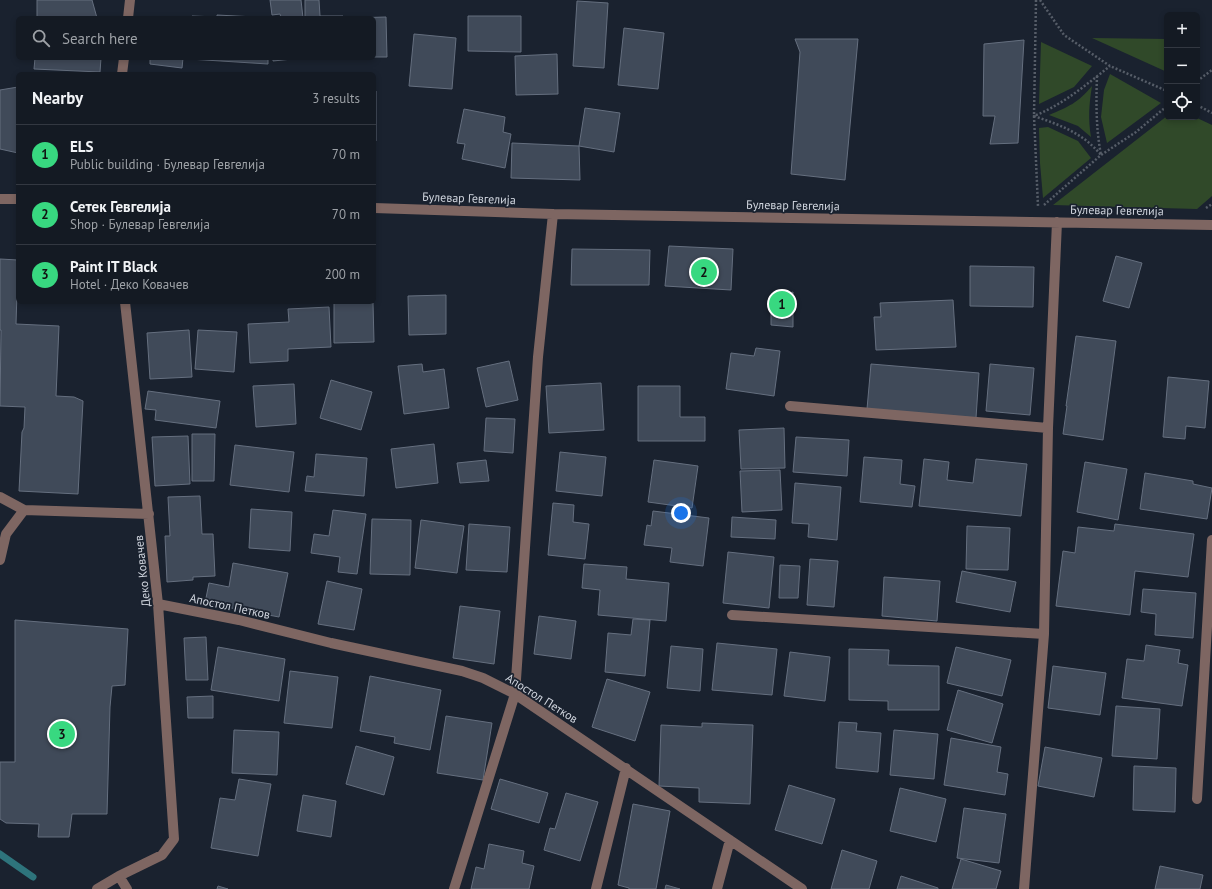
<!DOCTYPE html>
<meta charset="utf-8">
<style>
body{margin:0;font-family:"PT Sans",sans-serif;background:#212730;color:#f1f3f6}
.controls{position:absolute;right:12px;top:12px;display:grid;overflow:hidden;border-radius:6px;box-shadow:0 2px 6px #0003}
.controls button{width:36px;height:36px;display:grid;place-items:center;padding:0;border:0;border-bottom:1px solid #333841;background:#141a23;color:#f1f3f6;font:20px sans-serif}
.you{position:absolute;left:681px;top:513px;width:14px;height:14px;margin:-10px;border:3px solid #fff;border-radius:50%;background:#1a73e8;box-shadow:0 0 0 6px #1a73e833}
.badge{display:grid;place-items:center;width:26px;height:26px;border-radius:50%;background:#38d880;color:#111;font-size:13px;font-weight:700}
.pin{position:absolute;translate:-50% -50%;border:2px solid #fff;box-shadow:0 1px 4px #0006}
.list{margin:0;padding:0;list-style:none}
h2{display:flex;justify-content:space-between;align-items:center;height:52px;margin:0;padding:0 16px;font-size:17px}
h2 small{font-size:13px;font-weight:400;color:#9da1a6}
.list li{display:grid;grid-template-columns:26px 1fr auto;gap:12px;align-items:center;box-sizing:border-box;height:60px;padding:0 16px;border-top:1px solid #333841}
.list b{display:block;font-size:15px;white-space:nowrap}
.list p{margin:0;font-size:13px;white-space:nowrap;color:#9da1a6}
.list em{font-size:13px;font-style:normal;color:#9da1a6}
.icon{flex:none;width:22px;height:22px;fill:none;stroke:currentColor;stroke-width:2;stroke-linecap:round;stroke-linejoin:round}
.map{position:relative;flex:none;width:1212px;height:889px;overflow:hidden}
.search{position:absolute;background:#141a23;box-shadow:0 2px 6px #0003;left:16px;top:16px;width:360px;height:44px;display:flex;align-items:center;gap:10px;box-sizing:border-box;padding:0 14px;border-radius:6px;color:#9da1a6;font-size:15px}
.panel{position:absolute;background:#141a23;box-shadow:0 2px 6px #0003;left:16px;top:72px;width:360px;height:232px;border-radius:6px}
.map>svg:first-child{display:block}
</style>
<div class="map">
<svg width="1212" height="889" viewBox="0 0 1212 889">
<rect width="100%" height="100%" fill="#1a222f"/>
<path fill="#304929" d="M1092 38 1167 39V72Z
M1041 42 1092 66 1074 87 1039 104Z
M1110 74 1161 103 1107 143 1101 117 1104 90Z
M1092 86C1089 105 1088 118 1091 137L1078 126 1049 115C1068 107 1078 103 1092 86Z
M1167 116V117H1195L1212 125V196L1197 209 1053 205Z
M1048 127 1078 141 1091 158 1043 198 1040 163 1039 128Z"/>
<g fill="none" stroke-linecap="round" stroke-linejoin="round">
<path stroke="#2e747c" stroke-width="7" d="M0 854 33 877"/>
</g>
<path fill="#404a59" stroke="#656f7f" d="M37 0H92L97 18H37Z
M270 0H301L303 18H281L280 14 272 15Z
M305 0H319L320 16H343V18H305Z
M577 1 608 3 604 68 573 66Z
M217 15 255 17V18H192V16L217 17Z
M468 16H521V52L468 51Z
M386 17 387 57H374V18H352Z
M624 28 664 33 658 89 618 85Z
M414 34 456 38 452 89 409 86Z
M795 39H858L845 180 791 174 800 52Z
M1024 40 1018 143 990 144 995 116H983L984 44Z
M557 54 558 94 516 95 515 56Z
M35 58H101L100 72 34 69Z
M150 58H183L182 68 150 64Z
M189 58H268V64L189 59Z
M273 58H302L273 61Z
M18 87V153L0 149V90Z
M374 91H376V141H374Z
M585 108 620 113 614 152 579 146Z
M464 109 505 117 503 132 511 134 505 168 462 159 465 144 457 143Z
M512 143 579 146 580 180 511 178Z
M669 246 733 249 731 290 665 286Z
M572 249 650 250 649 285H571Z
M1116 256 1142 263 1129 308 1103 301Z
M0 259 18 260 16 324 59 326 56 396 74 397 83 401 78 494 19 491 22 432 24 428 25 407 0 406 1 330H0Z
M970 266 1034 267 1033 307 970 306Z
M793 292V327L771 325V298Z
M446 295V334L409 335 408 296Z
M953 300 956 347 876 350 874 317H881L880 303Z
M334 303H373L374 342 334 343Z
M329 307 331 347 288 349V361L250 363 248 324 289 322 288 309Z
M189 330 192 377 150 379 147 333Z
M198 330 237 332 234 372 195 369Z
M1076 336 1116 341 1103 440 1063 434 1067 406H1066Z
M756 348 780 351 774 396 726 389 731 353 754 356Z
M509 361 518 400 486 407 477 368Z
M422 364 423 372 444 369 449 408 404 414 398 366Z
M871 364 979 373 976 418 867 409Z
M990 364 1034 368 1030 415 986 411Z
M1168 377 1209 381 1205 428 1186 426 1185 439 1163 437Z
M331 380 372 392 361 430 320 418Z
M601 383 604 430 549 433 546 386Z
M294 384 296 424 256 427 253 386Z
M638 386H680V417H705V441H638Z
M148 391 220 401 216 428 155 420 156 410 145 409Z
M486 418 515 419 513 453 484 451Z
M784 428 785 468 741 469 739 430Z
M192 434H215L214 481H192Z
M188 436 190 484 155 486 152 437Z
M796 437 849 440 847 476 793 472Z
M434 444 438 483 396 488 391 449Z
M235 445 294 452 289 492 230 485Z
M560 452 606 457 602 496 556 491Z
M316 454 367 458 364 496 305 491 307 476 314 477Z
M864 457 902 460 900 484 915 486 912 507 860 502Z
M924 459 949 462 947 480 973 483 976 459 1027 464 1021 516 919 506Z
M486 460 489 481 460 483 457 463Z
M654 460 698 466 692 508 648 502Z
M1085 462 1127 469 1118 520 1077 512Z
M780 470 782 510 742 512 740 471Z
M1145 473 1193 481V484L1212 488 1207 519 1140 509Z
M795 483 841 487 837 540 808 537 809 524 792 523Z
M200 496 202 534H213L215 576 193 577V580L167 582 165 536H170L168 497Z
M553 503 574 505 573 522 589 524 585 559 548 555Z
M251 509 292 512 290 551 249 548Z
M333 510 366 514 357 574 338 572 340 557 311 553 314 534 329 536Z
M653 511 709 518 703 566 670 562 672 548 644 545 647 525 651 526Z
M732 517 776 520 775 539 731 537Z
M372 519 411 520 410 575 370 574Z
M421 520 464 526 457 573 415 568Z
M469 524 510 527 507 572 466 570Z
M1115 524 1194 534 1188 577 1135 571 1130 615 1056 606 1063 551 1075 553 1078 527 1114 531Z
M967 526 1010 528 1008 570 966 569Z
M728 552 774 557 769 608 723 603Z
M810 559 838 561 834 607 807 605Z
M233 563 288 573 279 617 205 603 209 583 229 587Z
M584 564 627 567 626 579 669 583 666 621 598 615 600 590 582 588Z
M780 565 800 566 798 598H779Z
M962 571 1016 582 1010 612 956 602Z
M884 577 940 581 937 621 882 616Z
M327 581 362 589 354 630 318 624Z
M1143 589 1196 593 1193 638 1155 635 1156 614 1141 612Z
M460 606 500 611 494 664 453 658Z
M539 616 576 621 571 659 534 654Z
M633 619 650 620 645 676 605 672 608 633 631 635Z
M15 620 128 629 125 685 112 686 110 707 107 814H72L69 837H38L39 824 6 823 0 819V762H15Z
M206 637 208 680H186L184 638Z
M717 643 777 649 772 695 712 690Z
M1146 645 1180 650 1178 663 1188 665 1182 706 1122 698 1127 659 1144 661Z
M671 646 703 649 700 691 667 688Z
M218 647 285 659 279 701 211 690Z
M956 647 1011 660 1002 696 947 683Z
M849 649 889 650 888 665 939 666V710H888V701L849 700Z
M790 652 830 657 825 701 784 696Z
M1053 666 1106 673 1100 715 1048 708Z
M290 671 338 677 332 728 284 723Z
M370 676 441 690 430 750 394 743 395 737 360 731Z
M607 679 650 692 635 741 592 727Z
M958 690 1003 704 992 743 947 730Z
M213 696V718H188L187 697Z
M1116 706 1160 709 1157 759 1112 756Z
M446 716 492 723 483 780 437 773Z
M839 722 857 723 856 731 881 733 878 772 836 768Z
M702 723 753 725 750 804 699 802V788L659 786 661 725 702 727Z
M234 730 279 732 277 775 232 773Z
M894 730 938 734 934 779 890 775Z
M951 738 1001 747 997 772 1008 774 1005 795 944 785Z
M356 746 394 757 384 795 346 784Z
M1045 747 1102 758 1094 797 1038 786Z
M1134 766 1176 768 1175 812 1133 810Z
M239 779 271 784 258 856 211 848 220 798 235 800Z
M500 779 548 793 539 823 491 809Z
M789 785 835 799 822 844 775 830Z
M900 788 946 799 936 842 890 831Z
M566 793 598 802 580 861 544 850 550 828 555 829Z
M303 795 336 801 331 837 297 831Z
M633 804 670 811 656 889H629V888L618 885Z
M964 808 1006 814 999 863 957 858Z
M489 844 524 851 522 863 534 866 529 889H471L476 867 484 869Z
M842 850 877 861 869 889H831Z
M961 859 1001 871 996 889H952Z
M1160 866 1203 875 1200 889H1155Z
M901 876 938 888V889H897Z
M666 885 680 889H665Z
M218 886 228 889H217Z"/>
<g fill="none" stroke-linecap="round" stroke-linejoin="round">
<path stroke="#565d68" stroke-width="2.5" stroke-dasharray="2 2" stroke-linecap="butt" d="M1036 0 1034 116 1038 206
M1040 0 1064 35 1110 66 1167 91
M1097 76C1096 103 1096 129 1101 155 1083 133 1060 125 1034 116 1062 105 1086 85 1110 66
M1197 81 1212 70
M1197 105 1212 113
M1044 205 1101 155 1136 132 1167 106
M1206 208 1212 204"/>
<path stroke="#7e6662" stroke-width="10" d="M128 18 130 0
M122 74 124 58
M0 199H18
M374 208 553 214 1212 225
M790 406 1048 428
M0 497 24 510
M0 560 6 534 24 510 149 514
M158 604 239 620 331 643 462 671 483 678 515 694 802 889
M732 615 1044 634
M1197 799 1212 540
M119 876 127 889
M97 889 119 876 162 855 174 839 158 604 125 302
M454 889 515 694 538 357 553 214
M596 889 626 768
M717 889 730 840
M1024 889 1044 634 1048 428 1057 222"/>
</g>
<g text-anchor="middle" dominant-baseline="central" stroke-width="3.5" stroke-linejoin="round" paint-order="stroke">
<g font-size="12" fill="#d1d6df" stroke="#1a222f">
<text transform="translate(469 198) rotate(2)">Булевар Гевгелија</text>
<text transform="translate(793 205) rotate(1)">Булевар Гевгелија</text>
<text transform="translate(1117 210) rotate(1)">Булевар Гевгелија</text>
<text transform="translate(142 571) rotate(-96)">Деко Ковачев</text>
<text transform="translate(230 606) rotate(12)">Апостол Петков</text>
<text transform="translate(542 698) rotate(32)">Апостол Петков</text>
</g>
</g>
</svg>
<div class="controls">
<button>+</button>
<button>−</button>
<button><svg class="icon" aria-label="locate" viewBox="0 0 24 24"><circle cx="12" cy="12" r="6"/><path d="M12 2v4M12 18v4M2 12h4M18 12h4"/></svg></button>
</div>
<div class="you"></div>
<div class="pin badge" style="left:782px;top:304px">1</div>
<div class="pin badge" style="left:704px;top:272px">2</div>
<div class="pin badge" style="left:62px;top:734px">3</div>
<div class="search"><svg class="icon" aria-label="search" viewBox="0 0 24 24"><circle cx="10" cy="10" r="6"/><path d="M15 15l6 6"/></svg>Search here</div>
<section class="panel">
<h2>Nearby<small>3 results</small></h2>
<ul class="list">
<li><span class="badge">1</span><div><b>ELS</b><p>Public building · Булевар Гевгелија</p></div><em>70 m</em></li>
<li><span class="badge">2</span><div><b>Сетек Гевгелија</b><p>Shop · Булевар Гевгелија</p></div><em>70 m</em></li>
<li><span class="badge">3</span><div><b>Paint IT Black</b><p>Hotel · Деко Ковачев</p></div><em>200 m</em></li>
</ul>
</section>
</div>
